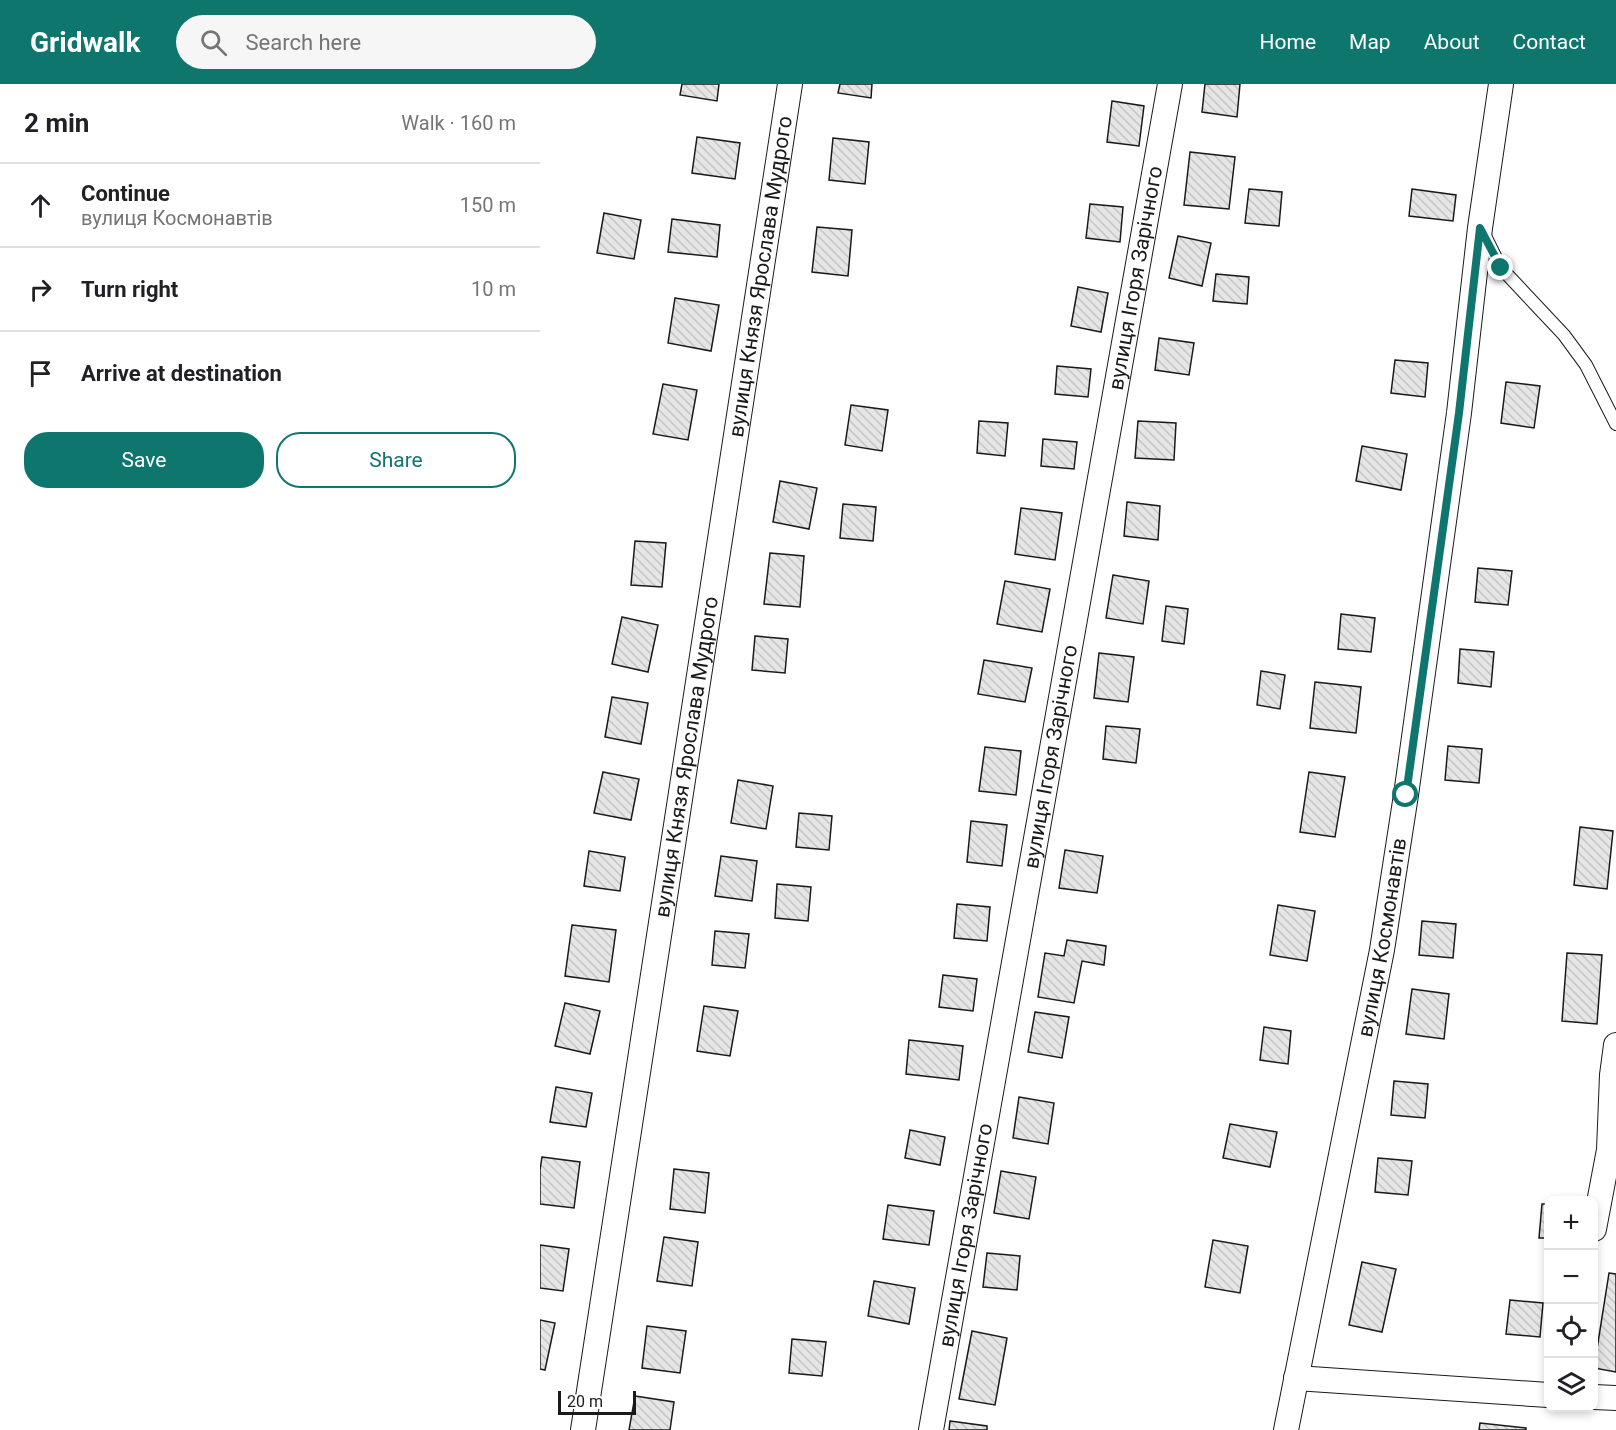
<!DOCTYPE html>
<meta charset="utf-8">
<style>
body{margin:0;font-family:Roboto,sans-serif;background:#f6f6f6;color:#202124}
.controls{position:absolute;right:18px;bottom:18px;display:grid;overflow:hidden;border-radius:12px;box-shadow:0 3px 9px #0003}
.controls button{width:54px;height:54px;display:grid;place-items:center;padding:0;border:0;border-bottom:2px solid #e0e0e0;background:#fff;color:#202124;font:30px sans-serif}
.scale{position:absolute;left:18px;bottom:15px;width:78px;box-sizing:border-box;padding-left:6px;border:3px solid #1a1a1a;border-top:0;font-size:16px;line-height:21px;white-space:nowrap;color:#1a1a1a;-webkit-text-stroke:4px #fff;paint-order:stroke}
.stop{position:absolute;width:18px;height:18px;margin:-14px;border:4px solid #0f766e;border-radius:50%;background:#fff}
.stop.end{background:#0f766e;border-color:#fff;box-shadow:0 2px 6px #0008}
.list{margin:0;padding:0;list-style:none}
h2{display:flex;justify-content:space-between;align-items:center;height:78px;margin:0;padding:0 24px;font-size:26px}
h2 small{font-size:20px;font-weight:400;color:#757577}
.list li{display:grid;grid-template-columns:39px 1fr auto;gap:18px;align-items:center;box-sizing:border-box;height:84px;padding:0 24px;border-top:2px solid #e0e0e0}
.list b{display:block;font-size:22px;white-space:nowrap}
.list p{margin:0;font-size:20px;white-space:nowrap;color:#757577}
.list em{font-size:20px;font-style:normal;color:#757577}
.actions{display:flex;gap:12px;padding:18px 24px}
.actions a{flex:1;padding:14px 0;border:2px solid #0f766e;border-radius:24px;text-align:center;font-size:21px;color:#0f766e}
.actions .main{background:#0f766e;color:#fff}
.icon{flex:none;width:33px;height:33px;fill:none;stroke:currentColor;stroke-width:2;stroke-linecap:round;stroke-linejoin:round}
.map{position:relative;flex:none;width:1076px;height:1346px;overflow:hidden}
header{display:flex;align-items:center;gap:36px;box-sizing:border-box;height:84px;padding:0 30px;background:#0f766e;color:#fff}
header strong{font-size:28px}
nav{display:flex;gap:33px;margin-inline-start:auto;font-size:21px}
.search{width:420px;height:54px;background:#f6f6f6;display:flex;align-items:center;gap:15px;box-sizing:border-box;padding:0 21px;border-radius:33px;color:#757577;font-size:22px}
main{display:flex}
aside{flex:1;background:#fff}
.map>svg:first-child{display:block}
</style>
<header>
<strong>Gridwalk</strong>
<div class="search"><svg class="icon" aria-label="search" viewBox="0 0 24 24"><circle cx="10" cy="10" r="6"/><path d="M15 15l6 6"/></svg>Search here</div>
<nav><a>Home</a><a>Map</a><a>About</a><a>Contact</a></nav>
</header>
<main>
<aside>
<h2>2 min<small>Walk · 160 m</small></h2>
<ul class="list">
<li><svg class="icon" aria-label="ahead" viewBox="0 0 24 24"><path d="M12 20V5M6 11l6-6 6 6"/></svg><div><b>Continue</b><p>вулиця Космонавтів</p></div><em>150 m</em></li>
<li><svg class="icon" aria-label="right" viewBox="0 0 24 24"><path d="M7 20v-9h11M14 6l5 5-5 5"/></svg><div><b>Turn right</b></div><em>10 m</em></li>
<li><svg class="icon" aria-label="arrive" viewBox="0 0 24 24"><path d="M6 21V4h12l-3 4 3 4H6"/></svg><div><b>Arrive at destination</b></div></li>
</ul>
<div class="actions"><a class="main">Save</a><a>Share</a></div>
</aside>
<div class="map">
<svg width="1076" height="1346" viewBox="0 0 1076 1346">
<defs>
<pattern id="building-back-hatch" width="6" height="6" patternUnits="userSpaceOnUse" patternTransform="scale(1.5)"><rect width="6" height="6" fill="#e6e6e6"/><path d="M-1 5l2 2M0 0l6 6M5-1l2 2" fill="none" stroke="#c5c5c5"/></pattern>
</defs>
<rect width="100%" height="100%" fill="#fff"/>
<path fill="url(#building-back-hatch)" stroke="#1a1a1a" stroke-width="1.5" d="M142 0H179L177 17 140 11Z
M300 0H332L331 14 298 9Z
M665 0H700L697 33 662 28Z
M572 17 604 22 599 62 567 58Z
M157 53 200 59 195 95 152 89Z
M293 54 329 58 325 100 289 96Z
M650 68 695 73 689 125 644 121Z
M709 105 742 108 739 142 705 139Z
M872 105 916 111 913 137 869 132Z
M550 120 583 123 580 158 546 154Z
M64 129 101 136 94 175 57 169Z
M132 135 180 141 177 173 128 168Z
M277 143 312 146 308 192 272 188Z
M638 152 671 159 662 202 629 194Z
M676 190 709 193 707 220 673 217Z
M538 203 568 209 561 248 531 242Z
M135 214 179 221 171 267 128 259Z
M619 254 654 259 649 291 615 286Z
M855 276 888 279 885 313 851 309Z
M517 282 551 285 548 313 515 310Z
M966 298 1000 302 994 344 961 339Z
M123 300 157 306 148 356 113 350Z
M311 321 348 326 342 367 305 361Z
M439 337 468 339 465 372 437 369Z
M598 337 636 339 634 376 595 374Z
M503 355 537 358 534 385 501 382Z
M822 362 867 370 861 406 816 397Z
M240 397 277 404 269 445 233 438Z
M587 418 620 422 618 456 584 452Z
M303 420 336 423 333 457 300 454Z
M481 424 522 429 515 476 475 470Z
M95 457 126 459 122 503 91 501Z
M230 469 264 472 260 523 224 520Z
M938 484 972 487 968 521 935 518Z
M573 491 609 497 603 540 566 534Z
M465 497 510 505 502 548 457 540Z
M626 522 648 525 644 560 622 557Z
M801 530 835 534 831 568 798 565Z
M82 533 118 541 108 588 72 580Z
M215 552 248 555 245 589 212 586Z
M920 565 954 568 951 603 918 599Z
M559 569 594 573 588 618 554 614Z
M444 576 492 584 485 618 438 610Z
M721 587 745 591 740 625 717 621Z
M775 598 821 603 816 649 770 644Z
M72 613 108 619 101 660 65 653Z
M566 642 600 645 596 679 563 675Z
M908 662 942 665 939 699 905 696Z
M445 663 481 667 476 711 439 707Z
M63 688 99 695 91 736 54 729Z
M769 688 805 693 795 753 760 748Z
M198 696 233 702 226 745 191 739Z
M259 729 292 732 289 766 256 763Z
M431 737 467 741 462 782 427 778Z
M1040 743 1073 747 1067 805 1034 801Z
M525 766 563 772 557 809 519 804Z
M49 767 85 773 80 807 44 802Z
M181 772 217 777 212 817 175 812Z
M237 800 271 803 268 837 235 834Z
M417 820 450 823 447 857 414 854Z
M738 821 775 827 767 877 730 871Z
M882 837 916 840 913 874 879 871Z
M32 841 76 846 69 898 25 892Z
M175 847 209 850 205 884 172 881Z
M527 856 566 862 564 881 542 877 534 919 498 913 505 869 524 872Z
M1027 869 1062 871 1057 940 1022 937Z
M403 891 437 895 433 927 399 923Z
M872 905 909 910 904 955 866 950Z
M25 919 60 927 50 970 15 962Z
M164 922 198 927 190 972 157 967Z
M495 928 529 933 522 974 488 968Z
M724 943 751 947 748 980 720 976Z
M369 956 423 962 419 996 366 990Z
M854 997 888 1000 885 1034 851 1031Z
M16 1003 52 1009 46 1043 10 1038Z
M479 1013 514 1019 508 1060 473 1054Z
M690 1040 737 1048 730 1083 683 1074Z
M370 1046 405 1053 400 1081 365 1074Z
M2 1073 40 1078 34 1124 0 1120V1086Z
M838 1074 872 1077 868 1111 835 1108Z
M134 1085 169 1089 165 1129 130 1125Z
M461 1087 496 1093 489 1135 454 1129Z
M1002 1120H1008V1154H999Z
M348 1121 394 1127 389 1161 343 1155Z
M124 1153 158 1158 152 1202 117 1197Z
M673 1156 708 1162 700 1209 665 1203Z
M0 1161 29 1165 23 1207 0 1204Z
M447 1169 480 1172 477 1206 443 1203Z
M822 1178 856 1185 842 1248 809 1241Z
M1069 1189 1076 1190V1288L1054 1284Z
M334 1197 375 1204 369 1240 328 1232Z
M970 1216 1003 1219 1000 1253 966 1250Z
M0 1236 15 1239 5 1286 0 1285Z
M107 1242 146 1247 140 1289 102 1284Z
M432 1247 467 1254 455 1321 419 1315Z
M252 1255 286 1258 282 1292 249 1289Z
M95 1312 134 1318 130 1346H89Z
M410 1337 447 1342V1346H409Z
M940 1339 986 1344V1346H939Z"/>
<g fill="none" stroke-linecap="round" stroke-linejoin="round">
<g stroke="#1a1a1a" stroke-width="14">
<path id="service" d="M944 150 961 184 1024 251 1046 281 1076 340"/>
</g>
<g stroke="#1a1a1a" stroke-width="26">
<g id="minor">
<path d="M1054 1145 1069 1066 1072 991 1076 961"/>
<path d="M756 1294 1008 1311"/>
<path d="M1054 1313 1076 1314"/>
<path id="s1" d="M43 1346 250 0"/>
<path id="s2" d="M391 1346 630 0"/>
<path id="s3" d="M746 1346 842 866 866 711 919 329 940 144 961 0"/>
</g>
</g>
<use href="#service" stroke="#fff" stroke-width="12"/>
<use href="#minor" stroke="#fff" stroke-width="24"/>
</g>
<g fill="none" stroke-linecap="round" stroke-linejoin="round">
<path stroke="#0f766e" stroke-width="8" d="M866 711 919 329 940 144 961 184"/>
</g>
<g text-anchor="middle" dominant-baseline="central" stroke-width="4.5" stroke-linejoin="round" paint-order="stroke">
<g font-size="21" fill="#1a1a1a" stroke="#fff">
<text stroke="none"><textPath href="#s1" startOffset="1167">вулиця Князя Ярослава Мудрого</textPath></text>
<text stroke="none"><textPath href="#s2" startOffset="1170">вулиця Ігоря Зарічного</textPath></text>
<text stroke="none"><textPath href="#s1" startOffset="681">вулиця Князя Ярослава Мудрого</textPath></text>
<text stroke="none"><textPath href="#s2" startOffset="684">вулиця Ігоря Зарічного</textPath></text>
<text stroke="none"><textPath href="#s3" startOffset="502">вулиця Космонавтів</textPath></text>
<text stroke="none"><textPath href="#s2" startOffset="198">вулиця Ігоря Зарічного</textPath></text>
</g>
</g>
</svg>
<div class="controls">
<button>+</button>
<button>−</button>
<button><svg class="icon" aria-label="locate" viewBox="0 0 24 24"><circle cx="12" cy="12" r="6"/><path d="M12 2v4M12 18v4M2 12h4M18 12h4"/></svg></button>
<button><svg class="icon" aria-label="layers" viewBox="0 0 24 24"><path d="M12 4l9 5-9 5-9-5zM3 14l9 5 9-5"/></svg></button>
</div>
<div class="scale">20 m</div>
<div class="stop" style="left:866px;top:711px"></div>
<div class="stop end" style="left:961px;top:184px"></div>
</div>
</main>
